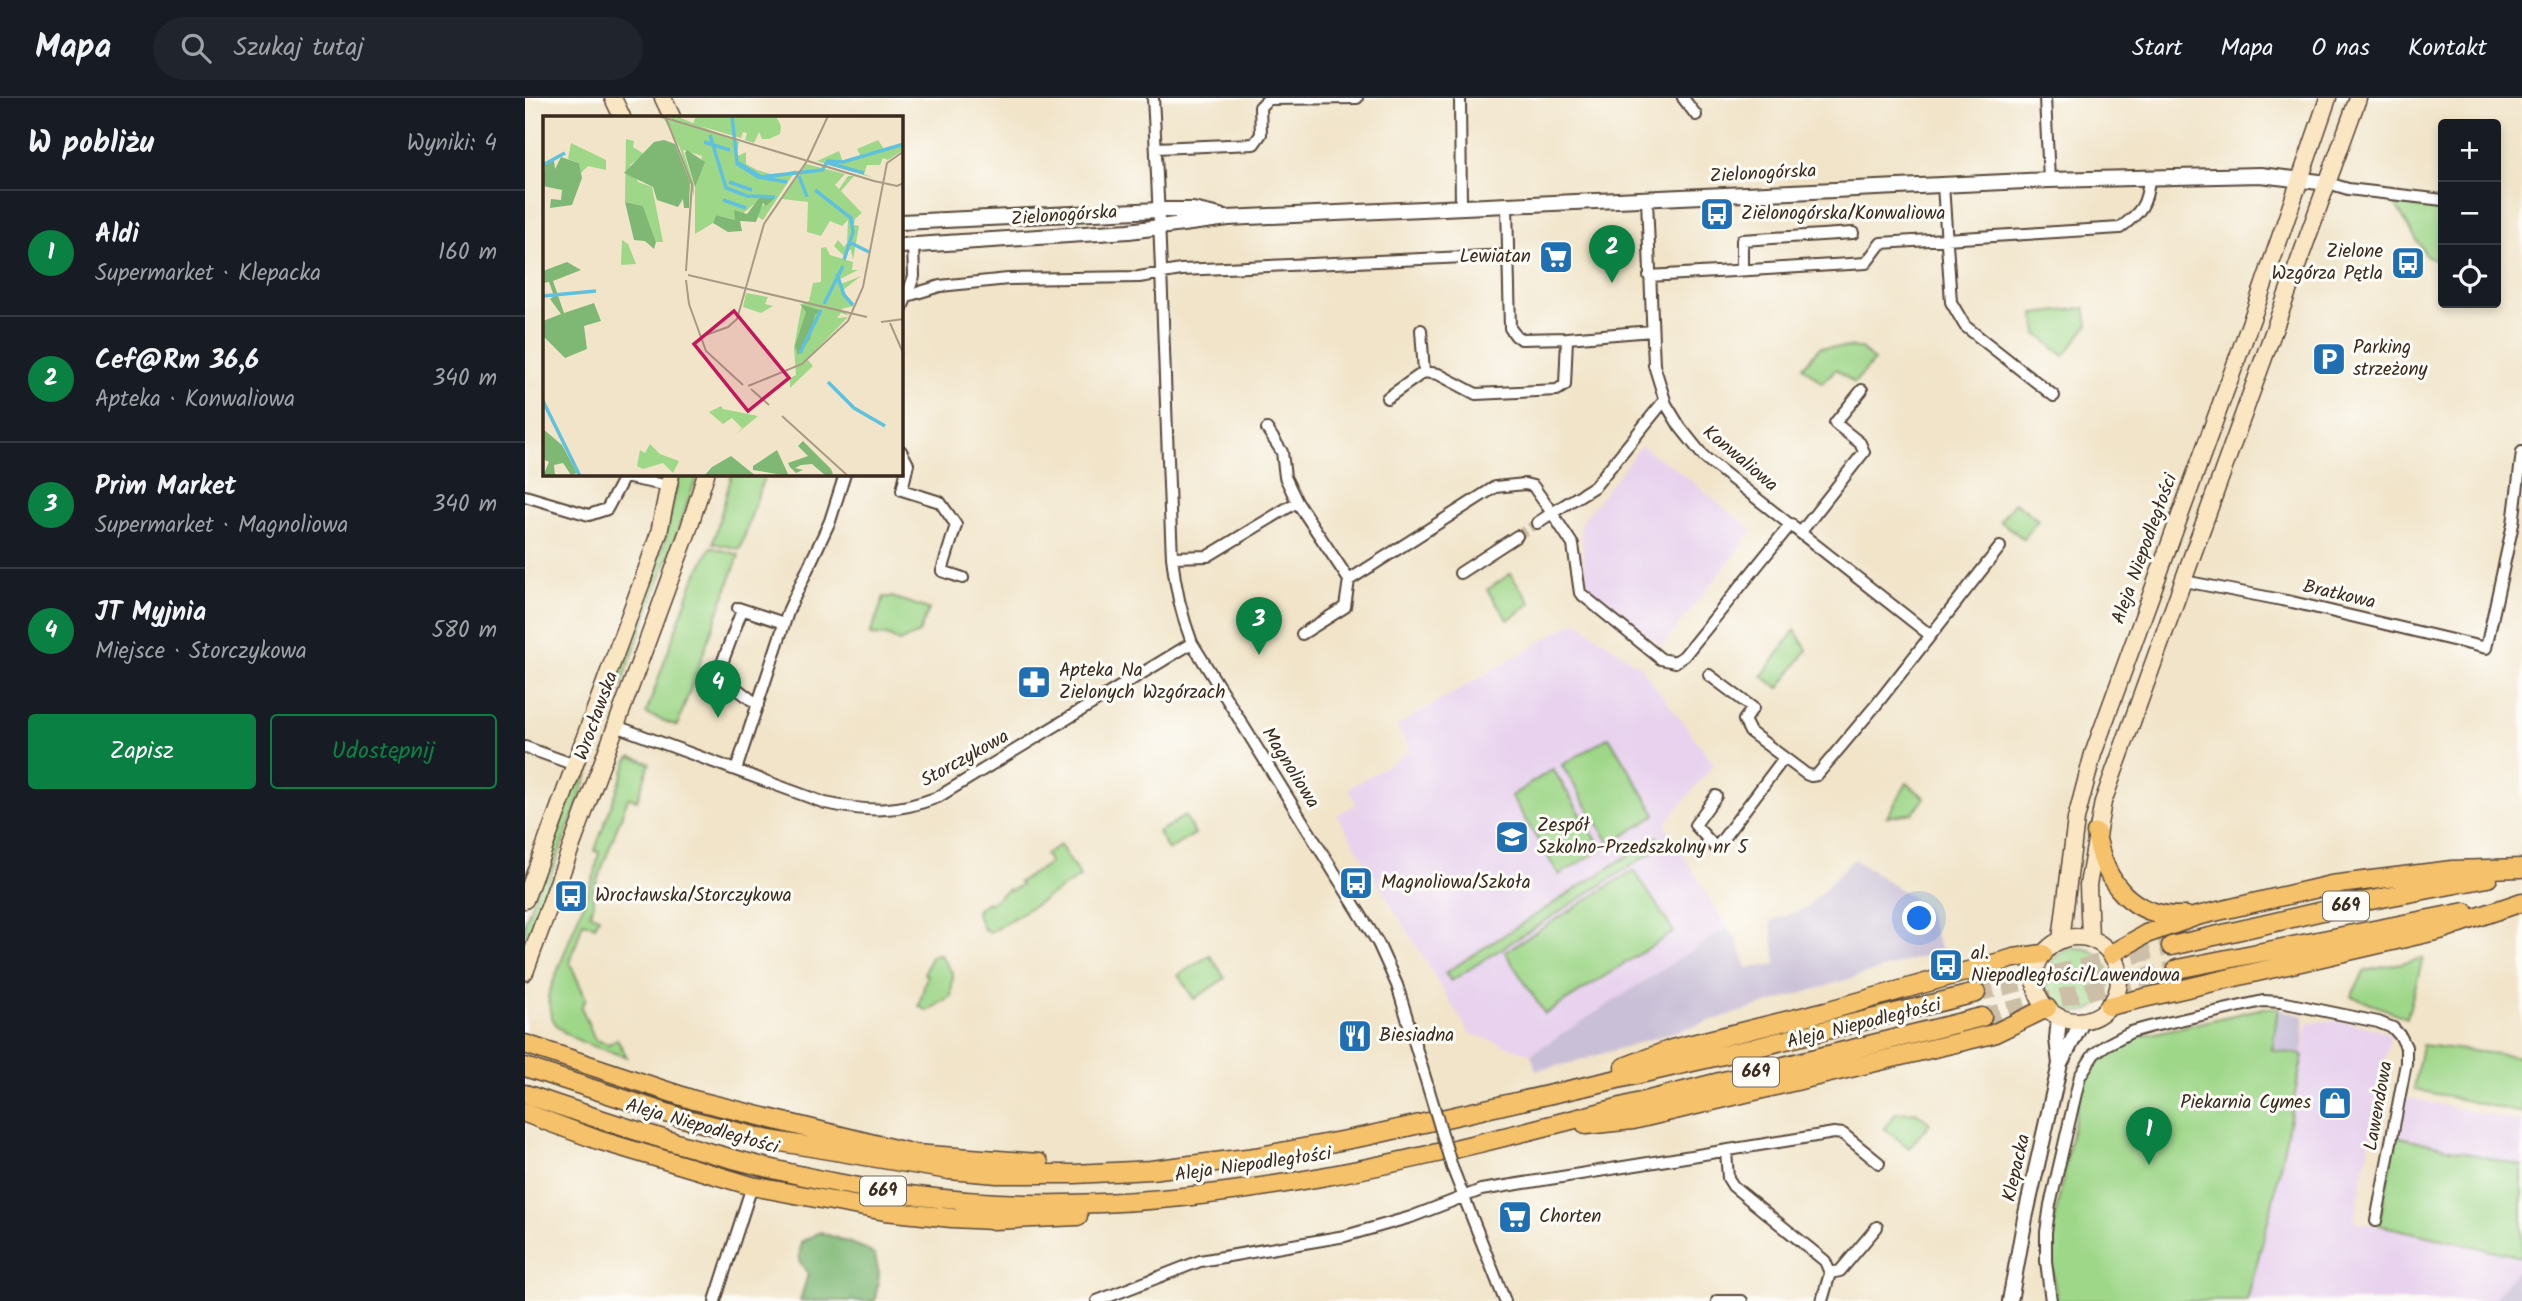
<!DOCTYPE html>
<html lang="pl">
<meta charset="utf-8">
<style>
body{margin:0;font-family:Kalam,sans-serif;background:#20242c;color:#f1f3f6}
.controls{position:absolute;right:21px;top:21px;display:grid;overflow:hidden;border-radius:7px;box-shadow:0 4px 10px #0003}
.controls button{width:63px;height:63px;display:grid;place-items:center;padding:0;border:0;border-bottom:2px solid #363941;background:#171b24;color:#f1f3f6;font:35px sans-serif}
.you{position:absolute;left:1395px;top:821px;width:24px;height:24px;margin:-18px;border:5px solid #fff;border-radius:50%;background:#1a73e8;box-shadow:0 0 0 10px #1a73e833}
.badge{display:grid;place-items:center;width:46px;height:46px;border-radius:50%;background:#0b8043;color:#fff;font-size:23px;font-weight:700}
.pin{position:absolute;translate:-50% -58px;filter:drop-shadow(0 2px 4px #0008)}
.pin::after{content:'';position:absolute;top:37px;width:24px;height:21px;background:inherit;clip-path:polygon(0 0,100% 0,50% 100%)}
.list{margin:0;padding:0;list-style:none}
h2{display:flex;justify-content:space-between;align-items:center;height:91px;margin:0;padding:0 28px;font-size:30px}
h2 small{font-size:23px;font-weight:400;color:#9ea1a6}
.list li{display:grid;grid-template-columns:46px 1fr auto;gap:21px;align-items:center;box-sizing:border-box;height:126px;padding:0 28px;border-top:2px solid #363941}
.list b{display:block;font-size:26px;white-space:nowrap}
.list p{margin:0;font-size:23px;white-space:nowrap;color:#9ea1a6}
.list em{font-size:23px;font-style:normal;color:#9ea1a6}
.actions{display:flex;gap:14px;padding:21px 28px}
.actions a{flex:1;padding:16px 0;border:2px solid #0b8043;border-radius:7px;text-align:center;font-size:24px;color:#0b8043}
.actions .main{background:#0b8043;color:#fff}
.icon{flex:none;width:38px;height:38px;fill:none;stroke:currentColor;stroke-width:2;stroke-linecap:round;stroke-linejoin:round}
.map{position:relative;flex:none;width:1997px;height:1203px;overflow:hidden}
header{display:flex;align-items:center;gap:42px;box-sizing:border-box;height:98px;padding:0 35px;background:#171b24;border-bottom:2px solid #363941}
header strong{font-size:33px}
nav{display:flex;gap:38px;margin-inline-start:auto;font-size:24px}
.search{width:490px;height:63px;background:#20242c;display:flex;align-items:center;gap:18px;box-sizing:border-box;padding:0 24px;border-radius:38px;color:#9ea1a6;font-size:26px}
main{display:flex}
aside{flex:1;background:#171b24}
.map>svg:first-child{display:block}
</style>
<header>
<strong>Mapa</strong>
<div class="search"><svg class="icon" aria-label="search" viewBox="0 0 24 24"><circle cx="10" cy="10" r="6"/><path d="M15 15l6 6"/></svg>Szukaj tutaj</div>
<nav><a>Start</a><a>Mapa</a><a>O nas</a><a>Kontakt</a></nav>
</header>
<main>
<aside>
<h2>W pobliżu<small>Wyniki: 4</small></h2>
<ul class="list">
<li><span class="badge">1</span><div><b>Aldi</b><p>Supermarket · Klepacka</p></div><em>160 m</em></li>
<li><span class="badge">2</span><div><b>Cef@Rm 36,6</b><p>Apteka · Konwaliowa</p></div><em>340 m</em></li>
<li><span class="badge">3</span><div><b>Prim Market</b><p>Supermarket · Magnoliowa</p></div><em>340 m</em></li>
<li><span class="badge">4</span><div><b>JT Myjnia</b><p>Miejsce · Storczykowa</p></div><em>580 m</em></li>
</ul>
<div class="actions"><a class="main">Zapisz</a><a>Udostępnij</a></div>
</aside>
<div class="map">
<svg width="1997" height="1203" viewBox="0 0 1997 1203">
<rect width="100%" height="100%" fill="#fdfcf7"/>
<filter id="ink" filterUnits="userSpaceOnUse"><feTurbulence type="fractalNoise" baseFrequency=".0143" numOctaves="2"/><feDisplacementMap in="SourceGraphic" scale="14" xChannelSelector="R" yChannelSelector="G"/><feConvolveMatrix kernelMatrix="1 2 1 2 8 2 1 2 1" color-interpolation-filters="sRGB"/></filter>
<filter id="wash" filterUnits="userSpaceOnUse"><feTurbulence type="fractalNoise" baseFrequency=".00686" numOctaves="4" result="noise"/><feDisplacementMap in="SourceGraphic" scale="28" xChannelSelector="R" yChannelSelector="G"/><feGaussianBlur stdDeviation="1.57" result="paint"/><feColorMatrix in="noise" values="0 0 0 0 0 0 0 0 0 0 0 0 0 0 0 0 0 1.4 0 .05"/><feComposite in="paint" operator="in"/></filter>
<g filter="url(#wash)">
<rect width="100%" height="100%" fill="#f1e4c9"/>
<path fill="#e8d2ee" d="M1116 348 1155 374 1228 433 1137 548 1061 489 1055 426Z
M1051 523 1116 569 1189 666 1140 726 1202 830 1006 956 944 935 812 717 832 706 823 691 886 653 872 628Z
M1812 922 1861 933 1865 939 1829 1123 1997 1159V1166L1967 1203H1722L1747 1107 1776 968 1783 925Z
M1879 999 1997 1024V1068L1871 1038Z"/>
<path fill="#c9bfd7" d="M1329 761 1400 808 1416 853 1050 964 1011 972 1006 956 1202 830 1211 841 1222 870 1251 866 1246 823 1281 810Z
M1753 910 1779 918 1778 957 1746 952Z
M1997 1166V1203H1967Z"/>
<path fill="#9fd789" stroke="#6d8054" stroke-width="2" d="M1870 106 1918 111V166L1901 157Z
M1560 210 1563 227 1539 258 1512 236 1509 216Z
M1295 249 1336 250 1349 263 1329 285 1311 271 1297 285 1278 269Z
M154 376H173L78 638 69 635 139 446Z
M207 376H240L215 451 188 445Z
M1490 404 1513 422 1499 441 1475 423Z
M186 449 214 457 152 628 121 616 168 483Z
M985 476 1006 505 983 522 962 492Z
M359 499H367L404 511 394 535 374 544 362 538 345 537Z
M1270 532 1282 552 1254 590 1237 578Z
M1084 639 1131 717 1085 746 1037 667Z
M66 644 74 646 0 848V824Z
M107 659 125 665 112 702 103 700 67 797 69 805 65 816 74 819 70 828 58 824 45 865 61 901 56 909 70 942 84 946 92 941 102 959C82 952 43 944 30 925 25 918 24 907 23 898L70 775 74 754 70 753 72 746 104 660Z
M1028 671 1077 751 1034 777 986 698Z
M1382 685 1400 700 1388 715 1362 719Z
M660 718 670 736 643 752 633 734Z
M1132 739 1137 748 926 883 920 875Z
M535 747 555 779 464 835 461 831 459 832 451 815 452 811 462 804 464 806 483 791 485 793 496 787 494 784 525 765 520 756Z
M1109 772 1149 834 1020 916 980 854Z
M1521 882a32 32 0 1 1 64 0a32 32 0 1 1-64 0Z
M415 857 428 876 426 898 402 913 394 908 402 877 399 876 406 858Z
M685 857 700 880 669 901 653 877Z
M1898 860 1882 920 1826 898 1840 873Z
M1738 910H1753L1747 952 1778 957 1747 1107 1722 1203H1532L1526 1164 1527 1134 1555 994 1566 968 1584 951 1609 940Z
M1897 947 1997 959V1015L1889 991Z
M1391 1014 1405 1025 1384 1050 1359 1030 1371 1015Z
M1871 1038 1997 1068V1159L1854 1127Z"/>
<path fill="#7fb875" stroke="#5d714a" stroke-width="2" d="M295 1134 341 1151 350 1158 354 1176 350 1203H275L283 1176 274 1163 276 1144Z"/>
</g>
<g filter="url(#ink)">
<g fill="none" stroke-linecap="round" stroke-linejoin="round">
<path stroke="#cdbfa7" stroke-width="10" stroke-dasharray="10 5" stroke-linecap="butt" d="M992 438 1012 425"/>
<path stroke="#cdbfa7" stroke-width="18" stroke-dasharray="18 9" stroke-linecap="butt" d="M1451 895 1646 848
M1457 919 1652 871"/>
<g stroke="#564638" stroke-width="14">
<path id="minor" d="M628 0C637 153 640 306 647 459 650 489 656 516 667 545L853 845 872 887 909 1009
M935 0 936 109
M1158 0 1171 17
M1520 0 1524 82
M631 50 729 46 736 36 735 9 743 1 832 0
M1803 85 1823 91 1918 102
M1418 87 1426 204 1440 228 1529 298
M1122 102 1129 267 1141 306 1155 329 1179 359 1405 537
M1217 172V142L1328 135
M1124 178 1341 165 1356 145 1595 130C1616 114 1622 107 1624 80
M382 198 389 178 388 147
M376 212 382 198 415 188 483 181 614 179 656 172 984 157
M1042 240 1127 233
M899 274 913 276 951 296 1032 292 1040 287 1042 240 996 241 991 238 985 230 982 108
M862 300 899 274 896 232
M1139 303 1070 388 1027 415 1048 447 1055 495 1136 561 1150 564 1159 558 1266 426
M376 353 383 366 377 392 415 404 431 427 417 473 438 480
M0 398 64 417 82 411 99 379 144 388
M772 404 824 482
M1276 434 1339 354 1335 345 1310 325 1337 292
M647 459 683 458 772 404 760 379 757 354 742 331
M935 475 992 438
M1659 483 1767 504 1961 550 1988 426 1997 354
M213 510 259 525
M217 512 193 576 233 607
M777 536 820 509 824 482 970 389 1000 386 1008 388 1027 415 1012 425
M1184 577 1228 610 1219 622 1225 634 1281 676 1286 678 1292 677 1351 607 1475 449
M91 628 300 705C343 714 372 715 413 699L667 545
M0 649 50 667
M211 672 264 511 305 423 320 376
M1191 698 1170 727 1191 750 1259 660
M1201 1053 1203 1080 1208 1088 1300 1163 1305 1175 1297 1203
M927 1069 980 1203
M1305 1175 1315 1173 1352 1129
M190 1203 227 1088
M572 1203 675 1163 820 1138 886 1119 956 1092 1309 1035 1318 1036 1354 1065
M1192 1203H1217
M1526 1203 1521 1163V1134L1525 1107 1555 978 1569 956 1581 947 1606 934 1624 929 1738 903 1756 904 1853 924 1868 930 1876 939 1881 949V965L1851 1123"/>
</g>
<g stroke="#564638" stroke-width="18">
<path id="tertiary" d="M376 124 634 112H668L695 118
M376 148 604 133 703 120 1524 82 1735 77 1803 85
M1534 919 1532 941 1535 966
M1485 1203 1500 1120 1535 966 1558 922"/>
</g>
<g stroke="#564638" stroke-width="19">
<path id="secondary" d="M88 0 97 19
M138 0 147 19
M0 802 122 470 134 435 146 376
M1510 881a42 42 0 1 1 84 0a42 42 0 1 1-84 0Z
M1565 841 1563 787 1578 704 1833 0
M1536 842 1551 721 1568 656 1730 212 1803 0
M0 874 163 433 181 376"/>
</g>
<g stroke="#564638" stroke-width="21">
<path id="primary" d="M1571 735C1579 785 1607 820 1661 818
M1646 848 1841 803 1963 780
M1586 856 1621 836 1672 818 1806 787 1927 772 1997 770
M1652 871 1940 814
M1584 908 1915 832 1997 804
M0 946 169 1002 390 1056 514 1065
M0 969 154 1019 244 1042 424 1072 472 1076H550L626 1072 730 1059 842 1038 1229 950 1451 895
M1099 969 1147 951 1301 913 1489 860 1518 856
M0 996C154 1049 309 1097 473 1105 688 1115 901 1060 1108 1006 1224 976 1340 948 1457 919
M0 1015 73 1042 227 1088 360 1113 427 1120 468 1122 553 1118
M1061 1027 1108 1022 1468 936 1522 910"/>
</g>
<use href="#minor" stroke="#fff" stroke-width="10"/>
<use href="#tertiary" stroke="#fff" stroke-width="14"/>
<use href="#secondary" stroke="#fbe6c4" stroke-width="16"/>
<use href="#primary" stroke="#f5c16b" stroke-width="18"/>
<g stroke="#564638" stroke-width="14" stroke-linecap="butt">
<path id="minor-bridge" d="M909 1009 927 1069"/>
</g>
<use href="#minor-bridge" stroke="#fff" stroke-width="10"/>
</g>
</g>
<defs>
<g id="bus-square" transform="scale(1.75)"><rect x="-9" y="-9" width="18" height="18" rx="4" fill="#1f6fb2" stroke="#fdfcf7"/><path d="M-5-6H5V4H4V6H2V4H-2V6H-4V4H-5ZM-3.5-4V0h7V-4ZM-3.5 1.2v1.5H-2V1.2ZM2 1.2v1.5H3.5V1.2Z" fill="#fff"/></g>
<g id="supermarket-square" transform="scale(1.75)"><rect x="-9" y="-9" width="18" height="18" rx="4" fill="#1f6fb2" stroke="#fdfcf7"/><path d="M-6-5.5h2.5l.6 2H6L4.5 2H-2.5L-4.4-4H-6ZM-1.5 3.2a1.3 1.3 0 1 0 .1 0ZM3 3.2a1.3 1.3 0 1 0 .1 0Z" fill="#fff"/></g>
<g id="parking-square" transform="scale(1.75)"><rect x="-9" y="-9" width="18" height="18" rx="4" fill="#1f6fb2" stroke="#fdfcf7"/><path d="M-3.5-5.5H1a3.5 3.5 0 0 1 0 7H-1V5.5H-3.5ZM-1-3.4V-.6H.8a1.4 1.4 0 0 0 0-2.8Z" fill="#fff"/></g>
<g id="pharmacy-square" transform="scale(1.75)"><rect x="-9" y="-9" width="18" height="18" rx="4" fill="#1f6fb2" stroke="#fdfcf7"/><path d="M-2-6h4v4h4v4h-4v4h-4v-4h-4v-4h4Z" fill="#fff"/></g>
<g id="school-square" transform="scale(1.75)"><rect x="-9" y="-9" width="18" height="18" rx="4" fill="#1f6fb2" stroke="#fdfcf7"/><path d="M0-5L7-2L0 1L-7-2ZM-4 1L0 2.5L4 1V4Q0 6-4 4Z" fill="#fff"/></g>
<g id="restaurant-square" transform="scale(1.75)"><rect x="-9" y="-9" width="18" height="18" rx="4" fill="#1f6fb2" stroke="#fdfcf7"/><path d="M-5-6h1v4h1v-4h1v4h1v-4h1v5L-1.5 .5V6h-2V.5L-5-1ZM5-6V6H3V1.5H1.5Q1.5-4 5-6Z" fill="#fff"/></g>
<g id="shop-square" transform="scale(1.75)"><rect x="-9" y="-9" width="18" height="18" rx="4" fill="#1f6fb2" stroke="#fdfcf7"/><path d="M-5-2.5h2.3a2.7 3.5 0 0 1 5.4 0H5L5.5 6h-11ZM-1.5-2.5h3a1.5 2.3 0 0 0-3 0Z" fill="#fff"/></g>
</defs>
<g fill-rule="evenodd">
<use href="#bus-square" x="1192" y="116"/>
<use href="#supermarket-square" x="1031" y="159"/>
<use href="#bus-square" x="1883" y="165"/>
<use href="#parking-square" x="1804" y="261"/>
<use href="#pharmacy-square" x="509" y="584"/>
<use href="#school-square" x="987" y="739"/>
<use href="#bus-square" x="831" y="785"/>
<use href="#bus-square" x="46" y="798"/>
<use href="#bus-square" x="1421" y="867"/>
<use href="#restaurant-square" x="830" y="938"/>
<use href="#shop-square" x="1810" y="1005"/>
<use href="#supermarket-square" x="990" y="1119"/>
</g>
<g text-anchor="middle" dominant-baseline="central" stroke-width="6" stroke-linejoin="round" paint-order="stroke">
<g fill="#fdfcf7" stroke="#75695f" stroke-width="2">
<rect x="1798" y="793.5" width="46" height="29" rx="5"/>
<rect x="1208" y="959.5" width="46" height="29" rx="5"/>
<rect x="335" y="1078.5" width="46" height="29" rx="5"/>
</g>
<g font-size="18" font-weight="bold" fill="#3b2a1e">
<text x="1821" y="808">669</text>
<text x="1231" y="974">669</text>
<text x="358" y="1093">669</text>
</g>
<g font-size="19" fill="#3b2a1e" stroke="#fdfcf7">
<text transform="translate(1238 76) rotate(-3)">Zielonogórska</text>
<text transform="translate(539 118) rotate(-4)">Zielonogórska</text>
<text transform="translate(1215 361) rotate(40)">Konwaliowa</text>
<text transform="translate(1620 451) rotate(-70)">Aleja Niepodległości</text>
<text transform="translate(1814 497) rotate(13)">Bratkowa</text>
<text transform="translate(72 618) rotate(-70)">Wrocławska</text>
<text transform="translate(440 661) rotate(-29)">Storczykowa</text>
<text transform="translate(765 670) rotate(58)">Magnoliowa</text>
<text transform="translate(1339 926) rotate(-14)">Aleja Niepodległości</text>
<text transform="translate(1854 1008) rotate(-80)">Lawendowa</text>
<text transform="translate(177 1029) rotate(16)">Aleja Niepodległości</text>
<text transform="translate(728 1067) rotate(-8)">Aleja Niepodległości</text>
<text transform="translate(1492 1070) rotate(-77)">Klepacka</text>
</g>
<g font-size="19" fill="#3b2a1e" stroke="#fdfcf7" text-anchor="start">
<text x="1216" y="116">Zielonogórska/Konwaliowa</text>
<text x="1858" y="154" text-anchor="end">Zielone<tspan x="1858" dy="22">Wzgórza Pętla</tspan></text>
<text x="1006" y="159" text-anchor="end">Lewiatan</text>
<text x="1828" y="250">Parking<tspan x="1828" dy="22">strzeżony</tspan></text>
<text x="534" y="573">Apteka Na<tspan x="534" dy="22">Zielonych Wzgórzach</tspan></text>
<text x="1012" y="728">Zespół<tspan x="1012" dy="22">Szkolno-Przedszkolny nr 5</tspan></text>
<text x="856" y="785">Magnoliowa/Szkoła</text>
<text x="70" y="798">Wrocławska/Storczykowa</text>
<text x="1446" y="856">al.<tspan x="1446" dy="22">Niepodległości/Lawendowa</tspan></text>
<text x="854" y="938">Biesiadna</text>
<text x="1786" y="1005" text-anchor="end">Piekarnia Cymes</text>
<text x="1014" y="1119">Chorten</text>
</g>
</g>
<g transform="translate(18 18)">
<rect width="360" height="360" fill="#f1e4c9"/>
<path d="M112 0H114L129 5 131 12 128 0 139 5 135 3 133 0 196 26 193 41 203 36V48L214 54 235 60 253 54 220 104 215 101 217 91 231 83 215 85 192 104 173 99 170 107 152 118V71L159 40 140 34 151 69V80L137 32 121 3ZM153 0H233L238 10 237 18 226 23H219L216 16 211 27 202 24 204 17 200 16 198 22 150 8ZM83 23 91 25 90 31 101 38 87 49 95 66 109 71 120 126H113L100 90 82 86ZM335 24 341 33 360 28V34L345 44 340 42 337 49H324L321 58 331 62 274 45 296 35 300 46 318 41 314 33ZM28 27 63 44V54L45 50 37 58 36 47 25 43ZM263 48 302 58 292 69 296 73 305 60H311L298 75 319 97 312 103 311 109 316 110 310 144 308 134 303 133 301 140 291 130 295 124 301 131 304 127 305 104 299 110 287 105 278 120 264 116 265 86 239 83ZM79 124 85 128 93 148 78 149ZM283 131 287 139 310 146 309 154H315L297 163 298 168 318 160 300 174 311 190 298 193 306 200 298 197 294 202 305 201 264 243 270 250 247 272V262L253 259 251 231 259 188 266 185 270 167 278 166V132ZM203 177 225 181 222 188 230 190 218 197 200 191ZM178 290 180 293 215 300 192 319 199 312 189 302 180 308 166 296ZM107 328 117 338 136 345 130 357 120 347 100 353 94 350 97 334 102 337Z" fill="#9fd789"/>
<path d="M121 24 132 28 147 66 146 92H141L140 83 135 91 114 84 110 71 81 57 111 26ZM144 34 162 46 152 71 142 37ZM18 41 36 47 39 62 29 89 7 92 8 83 18 84 19 74 0 70 2 46 11 45 12 53ZM217 81 232 82 223 90 220 87 213 106 197 105 199 115 185 116 170 107 173 99 192 104 191 94 204 98ZM82 86 100 90 113 126 111 133 102 125 91 124ZM24 146 38 154 10 165 21 197 51 187 58 205 41 210 44 233 22 242 0 220V205L18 198 7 183 11 180 6 166 0 167V155ZM257 188 279 195 272 199 267 223 255 239 252 230 263 196ZM0 313 19 329 34 357 28 359 20 347 11 349 12 359 0 360 6 346 0 343ZM260 325 288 353 290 358 283 360 269 348 258 349 252 352 260 354 253 357 247 351 245 347 265 340 255 330ZM234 334 246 360 210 354V350ZM188 340 213 360H161L169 351Z" fill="#7fb875"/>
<path fill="none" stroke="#60c1de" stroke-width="3.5" d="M189 0 194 46 218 61 279 54 285 45 300 46 361 28M167 19 183 72 204 80 232 81M161 26 187 34M193 47 215 61 244 66M285 47 321 57M0 49 22 37M256 60 264 81M186 66 209 74M272 74 308 102 310 116 301 144M180 84 203 92M306 126 326 136M294 158 301 179 310 189M0 180 53 175M281 188 300 150M257 237 278 194M285 266 311 292 342 310M0 285 37 360"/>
<path fill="none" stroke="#a89a85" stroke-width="2" d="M116 0 331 65 354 70 361 67M122 0 149 68 143 155M145 159 324 201M143 164 146 188 163 235 200 269M338 206 361 203M347 207 361 239M160 220 185 211 194 203 221 108 264 45 285 0M205 270 259 248 305 205 320 171 344 47 361 35M208 273 226 289M239 300 305 360"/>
<path fill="#c2185b" fill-opacity="0.15" stroke="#c2185b" stroke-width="3.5" d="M191 195 246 262 205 295 151 228Z"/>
<rect width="360" height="360" fill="none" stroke="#3b2a1e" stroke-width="3.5"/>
</g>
</svg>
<div class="controls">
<button>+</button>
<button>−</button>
<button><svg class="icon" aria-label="locate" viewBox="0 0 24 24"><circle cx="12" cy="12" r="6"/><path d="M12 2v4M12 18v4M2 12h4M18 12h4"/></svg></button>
</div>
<div class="you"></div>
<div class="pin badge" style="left:1624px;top:1067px">1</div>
<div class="pin badge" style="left:1087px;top:185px">2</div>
<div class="pin badge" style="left:734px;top:557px">3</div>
<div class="pin badge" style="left:193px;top:620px">4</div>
</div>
</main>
